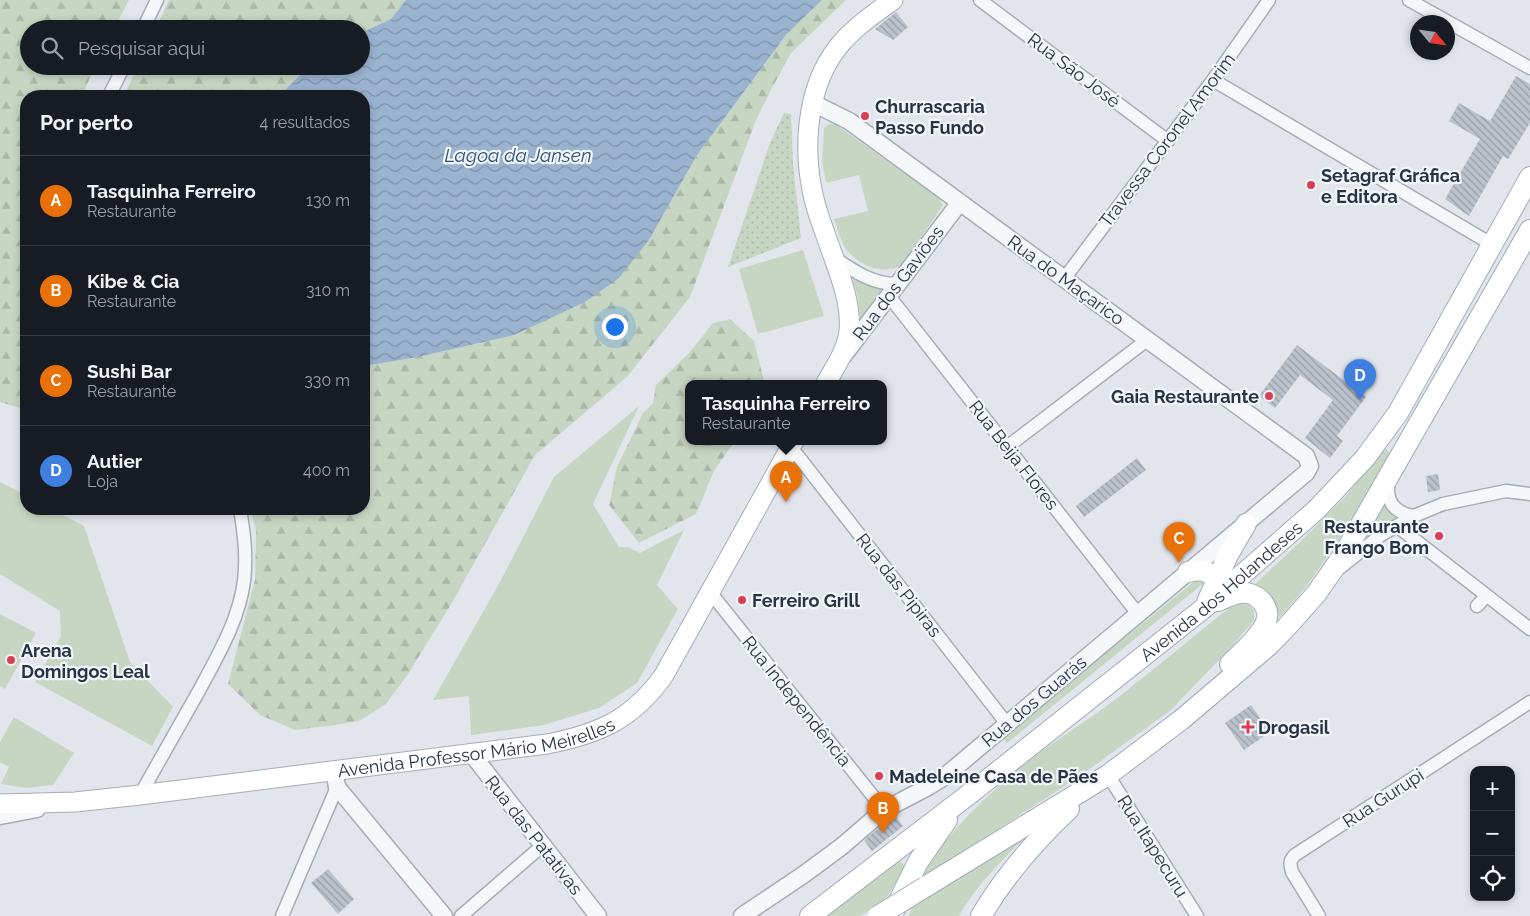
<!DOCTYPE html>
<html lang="pt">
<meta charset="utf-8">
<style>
body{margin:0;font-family:Raleway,sans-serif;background:#242831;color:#f1f3f6}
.controls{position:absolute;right:15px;bottom:15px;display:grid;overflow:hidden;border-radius:10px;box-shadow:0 2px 8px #0003}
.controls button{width:45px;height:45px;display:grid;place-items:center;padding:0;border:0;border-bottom:1px solid #363941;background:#171b24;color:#f1f3f6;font:25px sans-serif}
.compass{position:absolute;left:1410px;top:15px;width:45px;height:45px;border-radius:50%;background:#171b24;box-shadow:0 2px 8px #0003;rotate:119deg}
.you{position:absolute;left:614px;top:326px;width:18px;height:18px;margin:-12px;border:4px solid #fff;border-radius:50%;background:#1a73e8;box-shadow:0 0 0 8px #1a73e833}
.badge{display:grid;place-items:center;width:32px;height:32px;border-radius:50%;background:#2563eb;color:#fff;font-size:16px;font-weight:700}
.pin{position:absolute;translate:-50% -41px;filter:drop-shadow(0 1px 2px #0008)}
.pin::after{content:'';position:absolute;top:26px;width:18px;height:15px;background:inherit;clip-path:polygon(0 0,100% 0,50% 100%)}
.popup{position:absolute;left:685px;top:380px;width:202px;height:65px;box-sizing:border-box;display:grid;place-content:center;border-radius:10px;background:#171b24;filter:drop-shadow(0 1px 4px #0005);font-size:16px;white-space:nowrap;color:#9ea1a6}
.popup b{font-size:19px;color:#f1f3f6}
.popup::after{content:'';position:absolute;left:50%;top:100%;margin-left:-10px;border:10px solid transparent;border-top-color:#171b24}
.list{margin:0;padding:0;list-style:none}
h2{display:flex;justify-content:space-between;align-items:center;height:65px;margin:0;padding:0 20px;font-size:21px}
h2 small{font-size:16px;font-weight:400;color:#9ea1a6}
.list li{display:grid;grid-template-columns:32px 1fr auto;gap:15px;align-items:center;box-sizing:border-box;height:90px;padding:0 20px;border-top:1px solid #363941}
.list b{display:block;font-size:19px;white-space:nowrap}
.list p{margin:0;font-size:16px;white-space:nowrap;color:#9ea1a6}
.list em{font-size:16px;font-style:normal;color:#9ea1a6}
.icon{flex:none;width:28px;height:28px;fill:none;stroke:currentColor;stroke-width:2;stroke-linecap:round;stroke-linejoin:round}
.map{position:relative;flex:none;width:1530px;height:916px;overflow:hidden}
.search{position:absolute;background:#171b24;box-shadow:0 2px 8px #0003;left:20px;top:20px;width:350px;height:55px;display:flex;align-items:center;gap:12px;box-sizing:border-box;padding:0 18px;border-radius:28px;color:#9ea1a6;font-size:19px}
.panel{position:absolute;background:#171b24;box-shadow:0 2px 8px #0003;left:20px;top:90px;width:350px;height:425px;border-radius:20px}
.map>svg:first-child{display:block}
</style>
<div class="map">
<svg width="1530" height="916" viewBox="0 0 1530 916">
<defs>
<pattern id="forest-firs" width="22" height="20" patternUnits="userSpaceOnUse" patternTransform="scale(1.25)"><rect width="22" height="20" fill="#c7d6c2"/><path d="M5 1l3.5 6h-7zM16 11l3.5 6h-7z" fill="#abb8a8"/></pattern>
<pattern id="park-dots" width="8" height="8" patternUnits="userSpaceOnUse" patternTransform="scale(1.25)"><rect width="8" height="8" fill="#c7d6c2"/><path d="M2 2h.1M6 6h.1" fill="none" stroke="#abb8a8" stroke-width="1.8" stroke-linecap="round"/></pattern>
<pattern id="water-waves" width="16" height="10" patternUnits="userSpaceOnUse" patternTransform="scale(1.25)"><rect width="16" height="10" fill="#9ab3cf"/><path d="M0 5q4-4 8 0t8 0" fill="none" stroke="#7e92aa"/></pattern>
<pattern id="building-back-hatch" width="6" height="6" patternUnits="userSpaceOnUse" patternTransform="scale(1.25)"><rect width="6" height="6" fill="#bbc2cc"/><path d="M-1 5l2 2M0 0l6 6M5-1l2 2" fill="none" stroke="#989ea7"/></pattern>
</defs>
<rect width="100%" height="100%" fill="#e2e6ec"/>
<path fill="#c7d6c2" d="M829 124H835L939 198 943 205 902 265C883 276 859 266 846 249 840 241 838 228 834 219L868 211 859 175 826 183 822 161 824 128Z
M803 250 824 316 758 334 739 269Z
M854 278 867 284 883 288 861 318 860 317 858 297 852 279Z
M639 406 593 504 619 547H627L640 553 684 530 657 585 678 609 637 683 599 708 544 725 471 735 469 696 433 700 500 582 554 477Z
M1385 447 1390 454C1356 510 1325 570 1279 618 1275 599 1272 593 1253 586L1300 542 1346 496Z
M0 482 26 495V509H52L84 526 130 662 173 707 152 746 35 682 61 636 60 611 0 574Z
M1385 501 1404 519 1367 540 1364 537Z
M1201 576 1210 578 1007 743 1002 738Z
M1235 603 1249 605 1254 611V620L1234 644 1171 710 1080 776 919 881C945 833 992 789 1035 756 1058 739 1081 724 1104 708 1149 674 1191 638 1235 603Z
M0 614 36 633 5 689 0 686Z
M14 717 74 753 53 785 25 788 1 784 9 767 0 762V742Z
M1027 835C1003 860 976 885 959 916H909L913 902Z
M897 858 906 867 883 903 860 916H823Z"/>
<path fill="url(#forest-firs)" d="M0 0H129L114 29H29V66H95L82 96H26V410L0 402Z
M169 0H406L391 19 361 33V29H156Z
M822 0H846L791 53 771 90 756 120 690 297 627 377 535 455 450 606 408 674 386 704 359 721 335 725 295 730 260 715 228 684 255 580 256 529 250 509H364V366L418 357 514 335 649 240 697 155 786 35Z
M138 66H309L279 96H124Z
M730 319 754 341 764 381V383H688V441H735L714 471 696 514 639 543 609 505 617 467 643 413 653 403 656 385 690 352 713 323Z"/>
<path fill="url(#park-dots)" d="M784 113 791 114 793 164 801 238 728 267 770 143Z"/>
<path fill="url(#water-waves)" d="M406 0H822L786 35 697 155 649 240 619 278 585 302 514 335 418 357 364 366V96H279L309 66H361V33L391 19Z"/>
<path fill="url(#building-back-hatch)" d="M896 12 908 27 893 40 875 29Z
M1516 76 1530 84V123L1508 159 1503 156 1469 216 1445 199 1480 139 1449 121 1459 103 1490 121Z
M1297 345 1366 397 1337 436 1343 441 1330 458 1305 438 1333 400 1300 375 1275 408 1259 396Z
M1137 458 1146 470 1084 517 1076 506Z
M1438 474 1440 490 1428 492 1426 476Z
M1251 705 1270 732 1244 750 1225 723Z
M895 815 903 826 872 851 864 840Z
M328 869 354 899 338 914 311 883Z"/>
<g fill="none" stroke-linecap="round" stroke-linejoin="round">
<g stroke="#a6adb7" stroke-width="15">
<path id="minor" d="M980 0 1168 141
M1409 0 1530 68
M143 29 157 0
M1213 80 1493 245
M109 96 124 66
M833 257C854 271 873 285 899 284
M1064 279 1213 80 1269 0
M889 296 1138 614
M791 447 1007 724
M1007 447 1147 340
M1389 481C1385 501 1394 513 1414 516
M1397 526 1530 629
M1341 567 1381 535 1414 516 1443 504 1506 491 1530 494
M710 592 884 810
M1477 606 1486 596
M1108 775 1197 916
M140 795C160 760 180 725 200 689 218 655 239 620 244 581 247 556 244 533 240 509
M282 916 337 787
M461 916 542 846
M1319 916 1292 872C1290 864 1289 861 1295 855L1530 702"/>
</g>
<g stroke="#a6adb7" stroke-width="19">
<path id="tertiary" d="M844 355 960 202
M471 753 598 916
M334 770 337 787 444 916
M0 816 37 809
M742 916 803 875 841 847 884 810 928 787 944 777 1306 473 1310 466 1306 456 849 121 813 103"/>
</g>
<g stroke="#a6adb7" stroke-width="21">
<g id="secondary">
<path d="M826 383C835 367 847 350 849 331 852 299 836 266 826 236 822 225 818 214 815 203 802 153 805 89 838 47 853 28 874 14 893 0"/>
<path id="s1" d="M0 804 75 802 140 795 547 744C599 734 633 719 664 675L794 441"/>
</g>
</g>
<g stroke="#a0aab9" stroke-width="22">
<g id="primary">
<path d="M1188 572C1199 569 1212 570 1216 582"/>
<path d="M1218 601C1224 598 1232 594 1240 593 1256 591 1272 606 1266 622 1261 636 1241 653 1230 664"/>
<path d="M1207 602 1228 555 1246 524"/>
<path d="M925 887 1108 775 1181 720 1267 647 1284 630 1316 594 1344 554 1530 230"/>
<path d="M893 913 918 862 947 820"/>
<path id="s2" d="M810 916 972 792 1204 608 1316 510 1365 458 1398 413 1530 177"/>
<path d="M981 916C1005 875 1034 842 1069 809"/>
</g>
</g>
<use href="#minor" stroke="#f5f7f9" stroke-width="12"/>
<use href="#tertiary" stroke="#f5f7f9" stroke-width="16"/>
<use href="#secondary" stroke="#fff" stroke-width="19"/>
<use href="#primary" stroke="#fff" stroke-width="20"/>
<g stroke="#a0aab9" stroke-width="22" stroke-linecap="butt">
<path id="primary-bridge" d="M878 916 925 887"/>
</g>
<use href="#primary-bridge" stroke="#fff" stroke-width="20"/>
</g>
<g fill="#db3d54" stroke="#f2f5f9" stroke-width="2">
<circle cx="865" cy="116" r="5"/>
<circle cx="1311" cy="185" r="5"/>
<circle cx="1269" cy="396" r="5"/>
<circle cx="1439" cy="536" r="5"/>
<circle cx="742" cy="600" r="5"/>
<circle cx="11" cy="660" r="5"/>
<path d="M1245.5 719.5h5v5h5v5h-5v5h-5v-5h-5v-5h5z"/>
<circle cx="879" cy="776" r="5"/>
</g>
<g text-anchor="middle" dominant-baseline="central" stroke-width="4.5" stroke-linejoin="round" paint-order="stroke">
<g font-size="18" fill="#283345" stroke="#f2f5f9">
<text transform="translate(1074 70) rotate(37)">Rua São José</text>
<text transform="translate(1167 140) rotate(-53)">Travessa Coronel Amorim</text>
<text transform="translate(1066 280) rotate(36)">Rua do Maçarico</text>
<text transform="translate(898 283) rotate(-53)">Rua dos Gaviões</text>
<text transform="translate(1014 455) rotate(52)">Rua Beija Flores</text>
<text transform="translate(899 585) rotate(52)">Rua das Pipiras</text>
<text stroke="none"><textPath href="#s2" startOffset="524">Avenida dos Holandeses</textPath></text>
<text transform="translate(797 701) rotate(51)">Rua Independência</text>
<text transform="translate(1034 701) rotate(-40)">Rua dos Guarás</text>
<text stroke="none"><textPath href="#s1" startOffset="480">Avenida Professor Mário Meirelles</textPath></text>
<text transform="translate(1383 798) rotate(-33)">Rua Gurupi</text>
<text transform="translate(534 835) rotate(52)">Rua das Patativas</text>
<text transform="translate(1153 846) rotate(58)">Rua Itapecuru</text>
</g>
<g font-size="18" font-weight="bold" fill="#283345" stroke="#f2f5f9" text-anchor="start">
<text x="875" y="106">Churrascaria<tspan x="875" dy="21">Passo Fundo</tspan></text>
<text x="1321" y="175">Setagraf Gráfica<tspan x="1321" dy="21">e Editora</tspan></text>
<text x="1259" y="396" text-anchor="end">Gaia Restaurante</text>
<text x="1429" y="526" text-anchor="end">Restaurante<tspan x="1429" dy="21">Frango Bom</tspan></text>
<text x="752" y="600">Ferreiro Grill</text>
<text x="21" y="650">Arena<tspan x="21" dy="21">Domingos Leal</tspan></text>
<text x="1258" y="727">Drogasil</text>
<text x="889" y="776">Madeleine Casa de Pães</text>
</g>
<g font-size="19" font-style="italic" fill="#2e517d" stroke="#f2f5f9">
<text x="518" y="155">Lagoa da Jansen</text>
</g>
</g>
</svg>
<div class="controls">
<button>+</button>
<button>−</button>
<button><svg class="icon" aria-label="locate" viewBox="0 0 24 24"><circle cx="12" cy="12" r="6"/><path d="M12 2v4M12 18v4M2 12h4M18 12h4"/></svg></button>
</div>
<svg class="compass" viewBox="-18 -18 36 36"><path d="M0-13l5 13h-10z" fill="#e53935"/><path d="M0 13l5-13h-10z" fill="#9ea1a6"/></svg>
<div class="you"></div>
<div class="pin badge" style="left:786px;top:502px;background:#e8710a">A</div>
<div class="popup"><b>Tasquinha Ferreiro</b>Restaurante</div>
<div class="pin badge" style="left:883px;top:833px;background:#e8710a">B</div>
<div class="pin badge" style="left:1179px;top:563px;background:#e8710a">C</div>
<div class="pin badge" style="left:1360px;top:400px;background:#3f7fe0">D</div>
<div class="search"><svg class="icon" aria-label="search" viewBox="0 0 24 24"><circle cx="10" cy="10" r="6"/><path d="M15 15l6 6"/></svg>Pesquisar aqui</div>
<section class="panel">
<h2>Por perto<small>4 resultados</small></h2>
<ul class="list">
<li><span class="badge" style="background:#e8710a">A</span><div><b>Tasquinha Ferreiro</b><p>Restaurante</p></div><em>130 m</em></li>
<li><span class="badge" style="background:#e8710a">B</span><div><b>Kibe &amp; Cia</b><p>Restaurante</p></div><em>310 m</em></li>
<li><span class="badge" style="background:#e8710a">C</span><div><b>Sushi Bar</b><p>Restaurante</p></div><em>330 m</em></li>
<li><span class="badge" style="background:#3f7fe0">D</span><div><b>Autier</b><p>Loja</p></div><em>400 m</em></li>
</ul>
</section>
</div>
